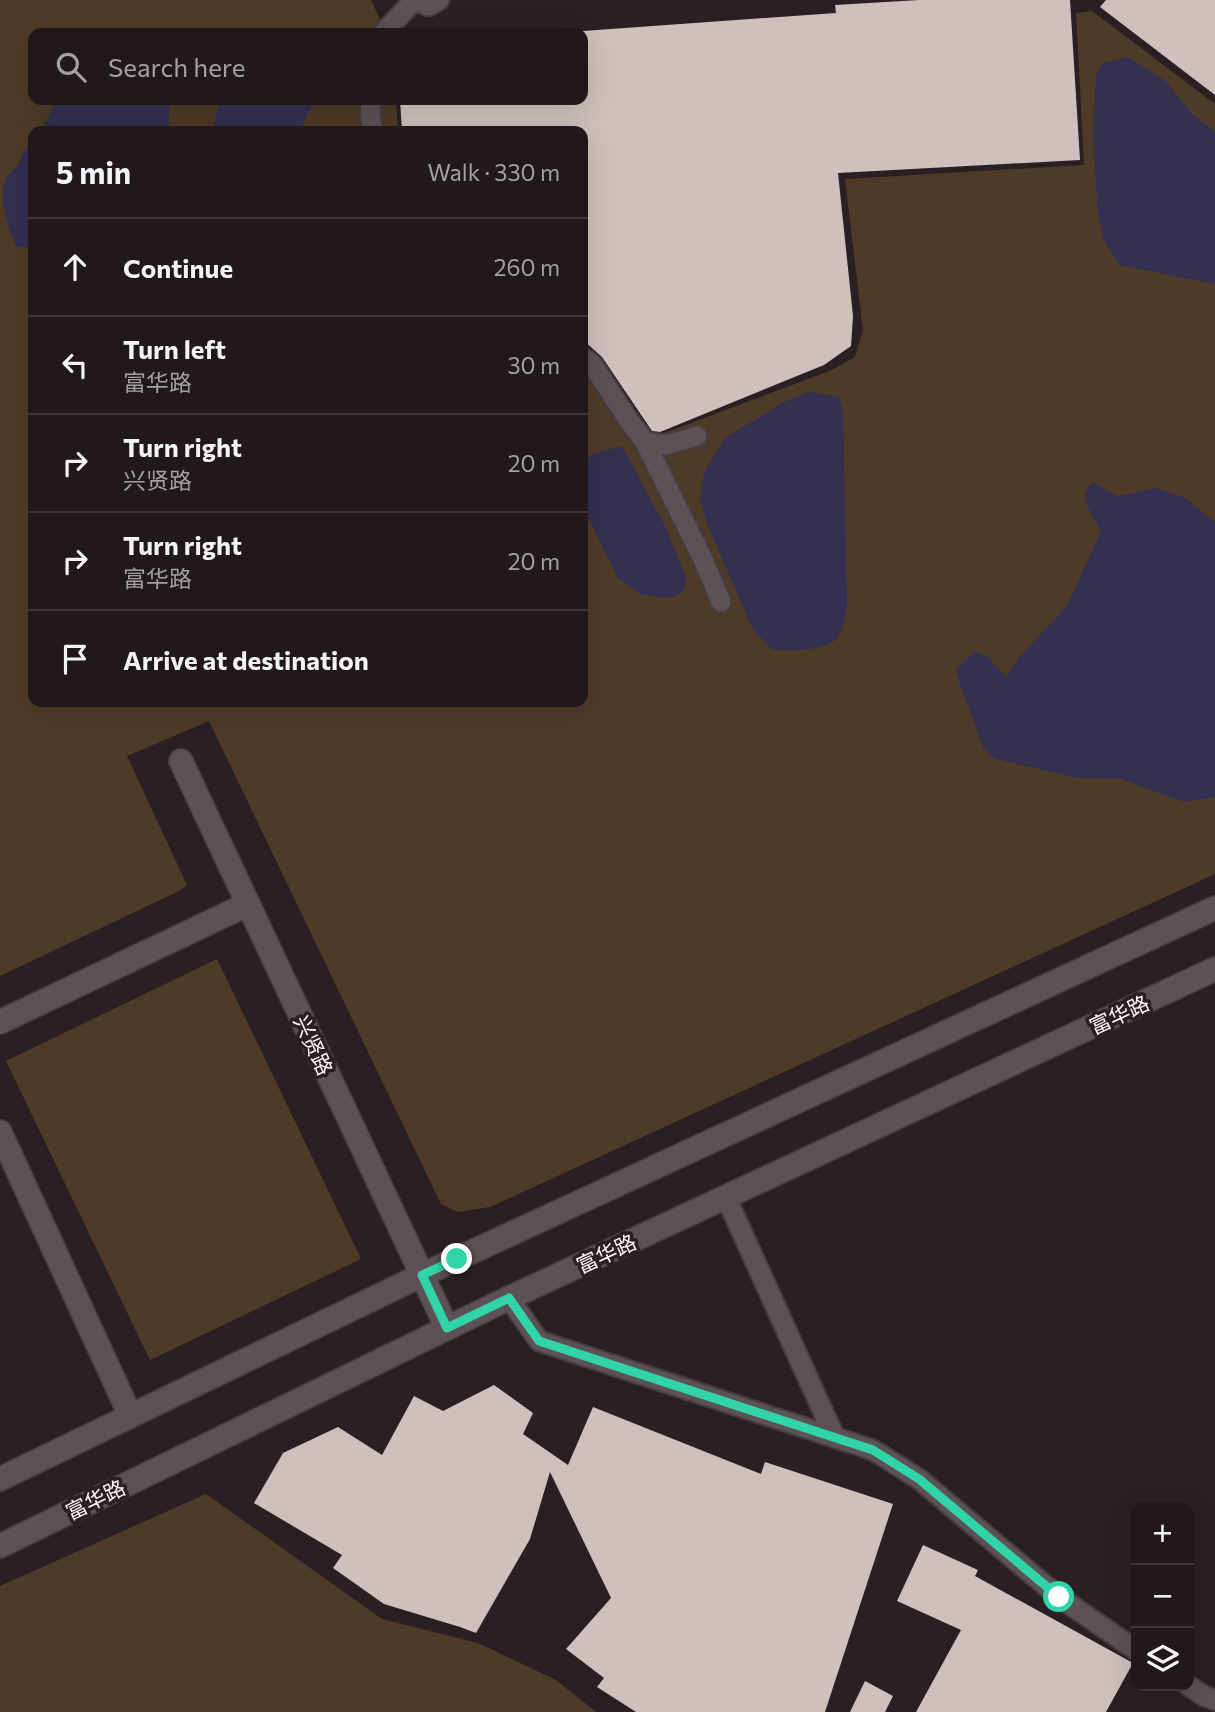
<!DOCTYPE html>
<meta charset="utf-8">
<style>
body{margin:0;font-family:Commissioner,"Noto Sans SC",sans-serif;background:#282124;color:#f1f3f6}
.controls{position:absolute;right:21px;bottom:21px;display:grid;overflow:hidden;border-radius:14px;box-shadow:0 7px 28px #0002}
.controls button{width:63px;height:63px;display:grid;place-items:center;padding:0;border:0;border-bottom:2px solid #3d373a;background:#20181b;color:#f1f3f6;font:35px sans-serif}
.stop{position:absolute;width:21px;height:21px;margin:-16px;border:5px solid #31d4a9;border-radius:50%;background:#fff}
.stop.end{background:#31d4a9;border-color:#fff;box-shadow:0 2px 7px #0008}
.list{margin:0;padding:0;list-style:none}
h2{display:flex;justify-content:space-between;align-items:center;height:91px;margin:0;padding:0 28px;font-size:30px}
h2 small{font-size:23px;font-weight:400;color:#a2a0a3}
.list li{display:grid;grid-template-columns:46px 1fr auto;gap:21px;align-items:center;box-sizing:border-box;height:98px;padding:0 28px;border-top:2px solid #3d373a}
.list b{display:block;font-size:26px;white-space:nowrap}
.list p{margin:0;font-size:23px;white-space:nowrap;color:#a2a0a3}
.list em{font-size:23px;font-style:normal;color:#a2a0a3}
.icon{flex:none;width:38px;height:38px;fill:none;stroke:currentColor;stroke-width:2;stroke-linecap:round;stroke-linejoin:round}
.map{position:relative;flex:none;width:1215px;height:1712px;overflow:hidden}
.search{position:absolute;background:#20181b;box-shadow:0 7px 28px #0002;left:28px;top:28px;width:560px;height:77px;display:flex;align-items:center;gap:18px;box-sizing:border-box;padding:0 24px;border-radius:14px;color:#a2a0a3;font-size:26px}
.panel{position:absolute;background:#20181b;box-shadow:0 7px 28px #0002;left:28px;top:126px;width:560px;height:581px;border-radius:14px}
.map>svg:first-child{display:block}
</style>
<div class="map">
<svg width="1215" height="1712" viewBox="0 0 1215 1712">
<rect width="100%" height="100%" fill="#2a2024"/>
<path fill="#4e3b27" d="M0 0H371L386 33H33V100H396L398 131H33V702H583V344L588 347 647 436 651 438 832 370 855 357 863 330 845 179 1084 165 1076 13 1092 11 1215 104V874L490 1207 458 1212 441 1204 209 721 127 756 187 885 179 891 0 976Z
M217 959 361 1259 150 1360 6 1061Z
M206 1494 382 1619 478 1643 556 1680 596 1712H0V1586Z"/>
<path fill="#343051" d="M1127 57 1165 80 1193 115 1215 131V284L1120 265 1105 242 1098 215 1093 133 1096 76 1102 63Z
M57 100H169V131H41Z
M220 100H316L305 119 300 131H212Z
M33 140V247H16C8 226 0 204 4 182 7 175 14 170 18 164 23 155 26 148 33 140Z
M809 392 839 397 843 410 847 609C844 617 843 629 838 637 828 651 787 652 771 649L752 628 708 526 700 500 704 473 725 438 784 402Z
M622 446 665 526 687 580 682 593 668 598 640 594 618 578 583 507V460L596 453Z
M1093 482 1117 496 1157 488 1185 498 1215 522V797L1184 802 1121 779 1078 778 1008 762 992 757 983 747 955 670 975 651 987 657 1006 677 1020 656 1067 606 1101 531 1087 506 1085 493Z"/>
<path fill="#cdc0bd" d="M919 0H1070L1080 160 838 173 853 316 851 346 824 365 660 432 652 431 602 357 583 340V131H402L400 100H583V31L836 13 835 5Z
M1106 0H1215V95L1100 7Z
M494 1385 533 1413 523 1434 568 1465 593 1407 761 1474 765 1462 893 1504 825 1712H636L597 1687 604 1678 566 1649 611 1598 550 1472 530 1539 476 1633 460 1627 384 1604 333 1568 342 1555 254 1503 283 1453 338 1427 382 1455 414 1396 443 1411Z
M923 1545 978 1570 975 1576 1133 1663 1106 1712H916L961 1630 897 1601Z
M865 1681 893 1696 885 1712H850Z"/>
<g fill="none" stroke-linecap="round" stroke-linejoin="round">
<g stroke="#453d40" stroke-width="23">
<path id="minor" d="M413 0 429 6 439 0
M383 33 414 1
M371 100 370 116 373 131
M583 358 592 364 627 418 645 442 666 445 697 436
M645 442 702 557 721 602
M726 1197 835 1438
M509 1298 539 1341 873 1450 919 1479 1059 1597 1136 1650
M1189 1686 1204 1696 1215 1700"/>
</g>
<g stroke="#453d40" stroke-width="26">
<path id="tertiary" d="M181 761 447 1328
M0 1022 248 904
M0 1132 130 1415
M0 1479 422 1275 1215 908
M0 1546 509 1298 1215 969"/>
</g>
<use href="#minor" stroke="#5c5155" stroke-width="19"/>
<use href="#tertiary" stroke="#5c5155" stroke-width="23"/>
</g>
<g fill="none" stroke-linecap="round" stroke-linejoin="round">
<path stroke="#31d4a9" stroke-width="9" d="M457 1259 422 1275 447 1328 509 1298 539 1341 873 1450 919 1479 1059 1597"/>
</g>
<g text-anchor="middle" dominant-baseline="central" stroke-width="7" stroke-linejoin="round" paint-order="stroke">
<g font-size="21" fill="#faf3f5" stroke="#2a2024">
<text transform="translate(1119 1014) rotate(-25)">富华路</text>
<text transform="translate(314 1045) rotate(65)">兴贤路</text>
<text transform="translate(606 1253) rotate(-25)">富华路</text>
<text transform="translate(95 1499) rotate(-26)">富华路</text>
</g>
</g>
</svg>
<div class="controls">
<button>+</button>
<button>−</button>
<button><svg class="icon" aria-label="layers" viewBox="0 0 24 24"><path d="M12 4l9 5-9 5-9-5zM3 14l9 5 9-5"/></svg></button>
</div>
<div class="stop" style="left:1059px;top:1597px"></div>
<div class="stop end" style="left:457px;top:1259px"></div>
<div class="search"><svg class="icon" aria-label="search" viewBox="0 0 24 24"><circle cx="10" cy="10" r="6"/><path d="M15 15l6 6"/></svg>Search here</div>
<section class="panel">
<h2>5 min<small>Walk · 330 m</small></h2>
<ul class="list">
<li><svg class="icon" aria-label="ahead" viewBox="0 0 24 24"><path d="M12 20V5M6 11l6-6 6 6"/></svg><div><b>Continue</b></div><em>260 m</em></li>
<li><svg class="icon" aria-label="left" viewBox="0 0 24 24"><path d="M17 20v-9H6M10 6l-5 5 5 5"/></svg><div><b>Turn left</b><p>富华路</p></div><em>30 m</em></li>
<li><svg class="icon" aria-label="right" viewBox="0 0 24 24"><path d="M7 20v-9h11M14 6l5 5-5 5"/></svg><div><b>Turn right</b><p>兴贤路</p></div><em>20 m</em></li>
<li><svg class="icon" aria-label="right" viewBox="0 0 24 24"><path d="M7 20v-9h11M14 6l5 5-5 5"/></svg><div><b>Turn right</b><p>富华路</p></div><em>20 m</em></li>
<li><svg class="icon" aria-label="arrive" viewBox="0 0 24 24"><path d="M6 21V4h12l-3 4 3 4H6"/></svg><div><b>Arrive at destination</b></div></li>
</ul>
</section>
</div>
